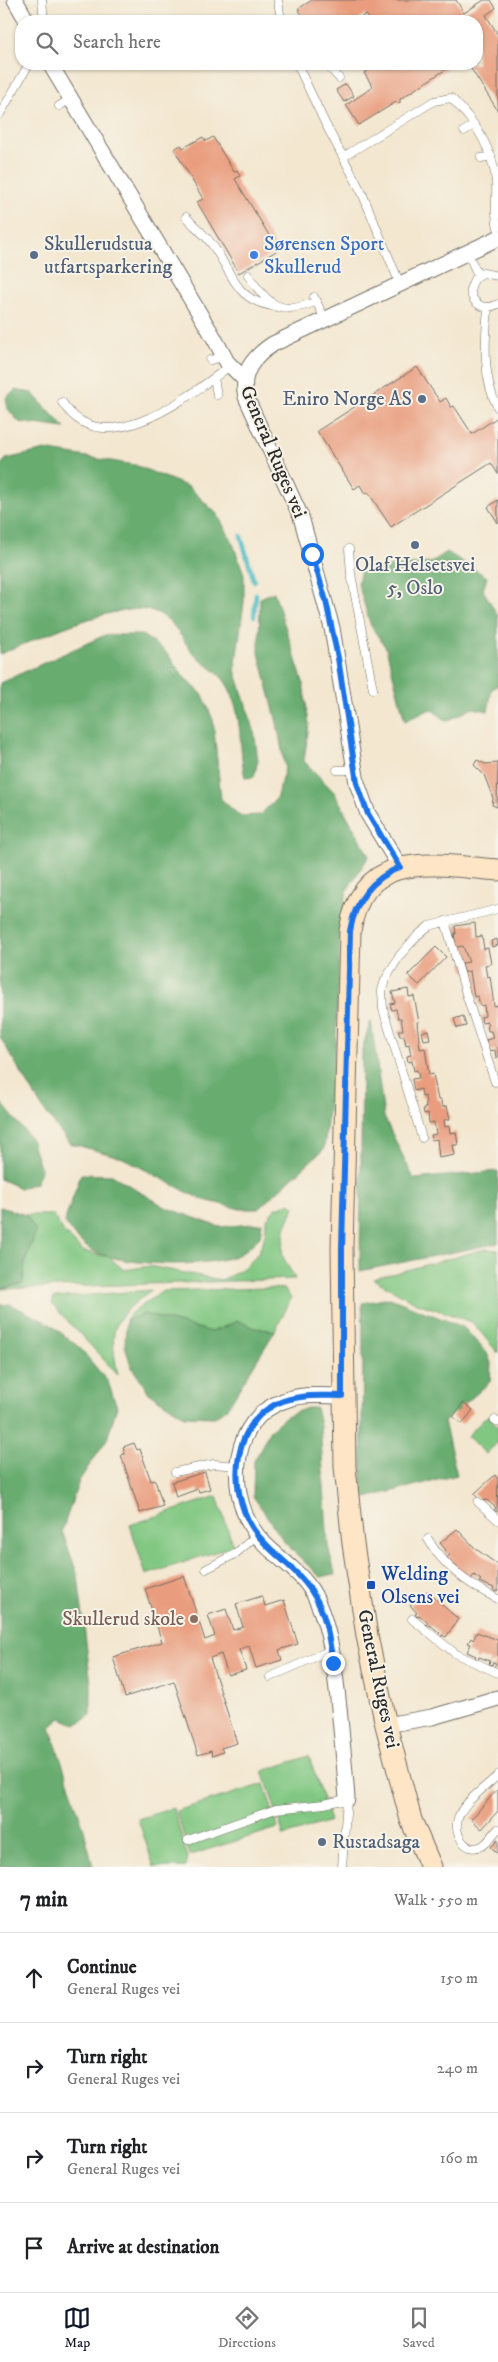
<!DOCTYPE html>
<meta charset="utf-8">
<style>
body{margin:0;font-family:"IM FELL DW Pica",serif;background:#f2f2f2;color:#202124}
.stop{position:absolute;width:15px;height:15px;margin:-11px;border:4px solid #1a73e8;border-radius:50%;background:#fff}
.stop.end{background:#1a73e8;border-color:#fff;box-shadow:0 1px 5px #0008}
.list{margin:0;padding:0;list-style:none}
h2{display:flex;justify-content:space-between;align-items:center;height:65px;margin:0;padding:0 20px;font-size:21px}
h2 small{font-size:16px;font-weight:400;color:#757577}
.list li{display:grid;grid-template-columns:32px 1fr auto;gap:15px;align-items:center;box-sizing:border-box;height:90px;padding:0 20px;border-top:1px solid #e0e0e0}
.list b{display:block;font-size:19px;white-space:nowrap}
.list p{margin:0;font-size:16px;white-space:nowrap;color:#757577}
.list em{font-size:16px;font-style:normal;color:#757577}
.icon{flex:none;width:28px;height:28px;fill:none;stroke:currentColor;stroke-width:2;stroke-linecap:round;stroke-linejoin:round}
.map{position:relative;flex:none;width:498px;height:1867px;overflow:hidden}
.search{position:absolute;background:#fff;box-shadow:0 1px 4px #0004;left:15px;right:15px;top:15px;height:55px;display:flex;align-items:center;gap:12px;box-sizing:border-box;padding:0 18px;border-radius:20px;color:#757577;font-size:19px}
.sheet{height:425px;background:#fff}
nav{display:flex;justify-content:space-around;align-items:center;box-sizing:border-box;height:70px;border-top:1px solid #e0e0e0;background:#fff;font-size:14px;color:#757577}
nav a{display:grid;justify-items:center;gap:2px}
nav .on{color:#111827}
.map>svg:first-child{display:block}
</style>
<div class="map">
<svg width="498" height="1867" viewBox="0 0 498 1867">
<rect width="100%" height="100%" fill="#f7f3e8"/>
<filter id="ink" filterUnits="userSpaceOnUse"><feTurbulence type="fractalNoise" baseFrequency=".02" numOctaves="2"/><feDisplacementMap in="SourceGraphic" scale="10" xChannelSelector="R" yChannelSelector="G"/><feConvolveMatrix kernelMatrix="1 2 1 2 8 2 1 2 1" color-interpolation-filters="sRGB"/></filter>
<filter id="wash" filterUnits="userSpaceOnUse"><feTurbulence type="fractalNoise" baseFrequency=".0096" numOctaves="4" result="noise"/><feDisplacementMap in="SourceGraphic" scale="20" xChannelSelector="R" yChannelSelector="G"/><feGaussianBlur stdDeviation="1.12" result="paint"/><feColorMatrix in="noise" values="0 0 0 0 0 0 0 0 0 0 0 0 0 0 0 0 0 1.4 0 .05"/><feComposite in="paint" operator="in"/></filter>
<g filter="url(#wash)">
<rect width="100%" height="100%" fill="#f3e7d0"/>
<path fill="#81c782" stroke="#567956" d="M291 1203 294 1207 285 1229 282 1255 295 1279 0 1289 23 1284 25 1262 36 1232 26 1215H53L63 1231 82 1251 109 1257 124 1270 149 1266 221 1280C248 1269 267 1252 266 1220L276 1208Z
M485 1249 498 1250V1353L472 1322 417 1303 373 1279Z
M267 1288 285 1289 291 1299 275 1331 255 1328 238 1321 212 1332 144 1314 126 1320 131 1313 163 1291Z
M151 1290C112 1321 108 1325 118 1375L52 1304 54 1298Z
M488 1415 498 1427V1442L486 1454 467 1436Z
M217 1496 233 1546 146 1575 130 1525Z
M309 1756 330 1821 284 1836 263 1771Z
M264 1784 278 1828 190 1855 176 1811Z
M173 1808 188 1858 186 1867H154L138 1819Z"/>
<path fill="#68ac70" stroke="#4a6c4e" d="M16 390 32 393 65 428 19 422 8 409 6 397Z
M45 450 135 465 189 487 217 514 232 541 244 574V602L235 670 254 730 258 760 254 777 245 778C238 747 244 706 223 679 215 669 202 663 194 654 183 641 177 626 163 616 131 592 34 641 0 654V466L6 459Z
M447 552 487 577 483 590 498 616V685L492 689 488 711 473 708 447 721 431 709 405 721 386 648 371 626 358 584 361 569 430 563Z
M274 592 303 682 309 724 304 761 334 792 369 856 347 890 340 934 336 1041 324 1149 258 1209H240L200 1199 123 1158 69 1143 43 1109 0 1037V683L105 635H142L165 651 184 677 203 695 213 720 221 799 240 816 260 815 276 799 285 768 277 723 259 653 260 598Z
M371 1020 384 1117 414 1179 498 1171V1243L360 1271 362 1050Z
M0 1101 31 1139 41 1170 36 1183 20 1188 0 1179Z
M81 1174 112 1175 167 1208 220 1227 262 1223 260 1237C254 1242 247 1250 240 1254 210 1269 115 1267 88 1248 79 1242 71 1231 64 1223Z
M0 1207 26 1215 36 1231 25 1262 23 1284 0 1288Z
M390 1298 463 1327 487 1353 491 1363 490 1382 444 1422 457 1475 362 1499C360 1434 365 1368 362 1303Z
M10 1304 50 1324 80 1348 108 1382 117 1407 107 1439 79 1481 62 1531 78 1576 91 1684V1715L76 1725 61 1718 50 1727 83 1826 93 1867H0V1305Z
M144 1314 212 1332 238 1321 255 1328 275 1331 228 1407 215 1417 184 1416 149 1393 131 1366 125 1345 126 1320Z
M307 1408H316L320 1425 328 1546 335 1574 320 1577 285 1543 253 1496 254 1461 270 1430 286 1416Z"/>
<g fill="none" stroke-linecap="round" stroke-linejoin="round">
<path stroke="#50bdc8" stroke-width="4.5" d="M241 536 254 581
M254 616 256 594"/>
</g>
<g id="blocks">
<path fill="#e99d7e" d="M312 0H456L464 13 484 0H491L496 8 486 15 498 35V111L468 64H477V21H370L366 14 355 21H331L329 18 324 21H306L298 9Z
M378 64H446L448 68 400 99V103L396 102 359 125 346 105 373 87 364 73Z
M346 84 354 96 344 102 336 90Z
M203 137 206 141 213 137 234 172 237 170 240 176 235 179 278 250 239 273 197 202 203 199 174 149 181 145 183 148Z
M417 367 440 402 446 398 451 407 454 406 472 434 498 417V474L491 463 391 527 368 492 365 494 360 485 354 489 317 431Z
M498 500V523L488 507Z
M477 760 485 764 498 763 497 807 492 805 493 798 484 775 474 765Z
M475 923 476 937 482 936 484 949 488 948 491 964 485 965 487 977 490 976 494 1006 498 1005V1057L496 1058 495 1050 488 1051 486 1040 493 1038 491 1031H488L487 1022 482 1023 481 1017 485 1016 484 1005 480 1006 478 996 474 997 470 971 464 972 462 963 469 962 468 960 463 946 456 947 454 934H456L455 926Z
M497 939 498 945 492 947 491 941Z
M436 947 446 957 419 985 408 975Z
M408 989 409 997 414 996 419 1022H417L420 1049 425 1048 429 1075 433 1074 438 1100H441L442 1107 447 1106 450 1119 444 1120 445 1127 449 1126 450 1133 456 1132 458 1145H453L455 1155 439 1158 437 1139 432 1140 431 1135 436 1134 434 1122 429 1123 428 1113 424 1114 423 1108H426L425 1096 422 1097 421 1089 414 1091 412 1079 419 1078 417 1070 414 1071 412 1061 408 1062 407 1056 411 1055 409 1044 406 1045 404 1036H400L398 1030H403L401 1018H398L396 1009 392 1010 390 1004 395 1003 392 992Z
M463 1016 466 1026 457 1028 454 1019Z
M428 1030 430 1039 424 1040 422 1032Z
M463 1403 473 1410 462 1424 453 1417Z
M134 1443 137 1450 140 1449 151 1481 155 1480 163 1506 140 1513 121 1455 125 1454 123 1447Z
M205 1472 210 1489 199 1492 198 1489 176 1497 172 1482Z
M495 1475 498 1479 497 1512 494 1510 496 1508 487 1500 481 1501 474 1494Z
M457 1529 476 1549 498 1565V1590L496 1592 493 1590 494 1588 479 1582 481 1580 474 1575 471 1579 446 1558 450 1555 448 1553 446 1554 444 1552 446 1550 440 1543Z
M184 1576 205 1640 215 1636 208 1615 226 1609 233 1630 243 1627 236 1604 262 1596 265 1606 284 1600 298 1644 279 1650 282 1660 256 1668 249 1646 239 1649 246 1670 228 1675 221 1654 210 1658 237 1743 221 1748 223 1752 212 1756 211 1751 198 1755 174 1681 125 1697 113 1657 162 1642 145 1589Z
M427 1591 458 1619 446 1637 442 1635 441 1637 438 1635 440 1633 430 1625 428 1627 426 1625 428 1623 419 1615 417 1617 415 1614 417 1613 410 1605Z
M477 1632 498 1640V1669L494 1668 496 1663 493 1662 492 1665 489 1664 490 1661 479 1657 478 1660 475 1658 476 1656 467 1652 471 1644 468 1643 471 1638 473 1640Z
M498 1789V1811L482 1829 471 1819Z
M498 1840V1854L491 1847Z"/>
</g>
</g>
<g filter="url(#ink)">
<use href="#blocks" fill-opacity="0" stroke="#716d65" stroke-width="1"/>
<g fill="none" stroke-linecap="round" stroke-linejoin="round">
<g stroke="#716d65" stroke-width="9">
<path id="lane" d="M42 0 44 21
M278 0 281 21
M297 64 325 123 362 193 400 284
M326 64 339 78
M59 106 71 99
M0 114 29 64
M464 131 474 125
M343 157 434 101 451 98C475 121 493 149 496 182 497 198 494 213 498 228
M481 158 491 156
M186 217C194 226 204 234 211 243 234 274 234 302 278 307
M467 252 478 275
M248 275C268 305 281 317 317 301
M498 276 483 273C459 284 474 317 498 304
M314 297 325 319
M488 308C485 340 482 379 498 408
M210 360 223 357
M214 378 217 395
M62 402C103 466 189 396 230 366
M349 549 351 574 373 689
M337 770H354
M445 921 466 994 495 1082
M422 1138 383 1009 382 990 385 980 400 955 418 935 429 926 498 909
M495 1420 498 1422
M175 1472 214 1464 238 1466
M478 1502 498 1520
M428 1539C443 1566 471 1586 498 1599
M206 1569 235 1554 257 1535
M412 1619 456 1654 498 1673
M270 1677 331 1650
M498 1775C486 1787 463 1802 458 1818 453 1833 465 1854 482 1846 488 1843 493 1834 498 1829
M188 1840 276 1809 324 1804 347 1799 342 1867"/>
</g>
<g stroke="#716d65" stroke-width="17">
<path id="street" d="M15 0 27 21
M50 64 213 336 227 362 244 379
M400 867 368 814 357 783 332 628 301 517 246 397C240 373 253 357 273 344L498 238
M343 1396C322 1396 303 1393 283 1401 232 1419 227 1487 252 1528 269 1556 304 1569 317 1601 332 1634 335 1673 339 1708 342 1739 345 1769 347 1799
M386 1725 432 1717 498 1698"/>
</g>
<g stroke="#716d65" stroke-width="23">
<path id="secondary" d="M431 1867 411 1820 386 1725 367 1636 353 1544 345 1467 342 1248 350 931C362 847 437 865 498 870"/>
</g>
<use href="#lane" stroke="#fff" stroke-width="8"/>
<use href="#street" stroke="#fff" stroke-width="15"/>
<use href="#secondary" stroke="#fde5c5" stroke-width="21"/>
</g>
</g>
<g fill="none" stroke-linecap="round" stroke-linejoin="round" filter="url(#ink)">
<path stroke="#1a73e8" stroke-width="6" d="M312 554 326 601 338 658 357 783 368 814 400 867C372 879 355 900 350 931L342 1248V1396C322 1396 303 1394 283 1401 232 1419 227 1487 252 1527 268 1553 299 1568 315 1597 327 1617 329 1641 333 1663"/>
</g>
<g fill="#5c6f8a" stroke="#f7f3e8" stroke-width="2">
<circle cx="34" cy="255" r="5"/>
<circle cx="422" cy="399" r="5"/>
<circle cx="415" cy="545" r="5"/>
<circle cx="322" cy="1842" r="5"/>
</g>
<circle fill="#3f7fe0" stroke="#f7f3e8" stroke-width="2" cx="254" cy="255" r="5"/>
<rect fill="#1a4fb4" stroke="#f7f3e8" stroke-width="2" x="366" y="1580" width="10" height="10" rx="2.5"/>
<circle fill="#8d6e63" stroke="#f7f3e8" stroke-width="2" cx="194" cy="1619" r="5"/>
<g text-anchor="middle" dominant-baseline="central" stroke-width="4" stroke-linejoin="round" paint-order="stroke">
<g font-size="20" fill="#4e5e75" stroke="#f7f3e8" text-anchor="start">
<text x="44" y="244">Skullerudstua<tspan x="44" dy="23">utfartsparkering</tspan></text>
<text x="412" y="399" text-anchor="end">Eniro Norge AS</text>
<text x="415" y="565" text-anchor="middle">Olaf Helsetsvei<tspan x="415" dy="23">5, Oslo</tspan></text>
<text x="332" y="1842">Rustadsaga</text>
</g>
<g font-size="20" fill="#366cbe" stroke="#f7f3e8" text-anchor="start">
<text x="264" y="244">Sørensen Sport<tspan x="264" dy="23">Skullerud</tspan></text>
</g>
<g font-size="20" fill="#2b2b2b" stroke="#f7f3e8">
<text transform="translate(273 452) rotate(67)">General Ruges vei</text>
<text transform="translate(378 1679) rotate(78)">General Ruges vei</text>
</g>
<g font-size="20" fill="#164399" stroke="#f7f3e8" text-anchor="start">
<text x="381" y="1574">Welding<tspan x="381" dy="23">Olsens vei</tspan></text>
</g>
<g font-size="20" fill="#785e54" stroke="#f7f3e8" text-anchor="end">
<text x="184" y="1619">Skullerud skole</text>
</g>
</g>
</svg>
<div class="stop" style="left:312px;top:554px"></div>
<div class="stop end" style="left:333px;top:1663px"></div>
<div class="search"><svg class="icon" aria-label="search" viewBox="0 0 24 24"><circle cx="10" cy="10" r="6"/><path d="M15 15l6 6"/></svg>Search here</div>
</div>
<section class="sheet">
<h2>7 min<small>Walk · 550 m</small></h2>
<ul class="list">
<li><svg class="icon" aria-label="ahead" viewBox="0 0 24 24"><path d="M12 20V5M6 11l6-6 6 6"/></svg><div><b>Continue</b><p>General Ruges vei</p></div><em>150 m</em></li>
<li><svg class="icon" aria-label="right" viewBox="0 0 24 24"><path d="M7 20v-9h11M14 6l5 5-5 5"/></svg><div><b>Turn right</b><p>General Ruges vei</p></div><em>240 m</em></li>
<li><svg class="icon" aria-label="right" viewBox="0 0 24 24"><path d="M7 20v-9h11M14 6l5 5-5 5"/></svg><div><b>Turn right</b><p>General Ruges vei</p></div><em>160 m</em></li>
<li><svg class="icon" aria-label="arrive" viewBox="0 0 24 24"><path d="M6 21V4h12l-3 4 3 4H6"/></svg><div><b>Arrive at destination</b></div></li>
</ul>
</section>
<nav>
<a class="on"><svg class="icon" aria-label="map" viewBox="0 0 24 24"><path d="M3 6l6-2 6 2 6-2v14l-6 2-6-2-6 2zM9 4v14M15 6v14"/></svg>Map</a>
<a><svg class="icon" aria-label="directions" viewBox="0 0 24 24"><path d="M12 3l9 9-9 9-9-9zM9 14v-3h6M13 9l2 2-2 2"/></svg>Directions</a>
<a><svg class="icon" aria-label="saved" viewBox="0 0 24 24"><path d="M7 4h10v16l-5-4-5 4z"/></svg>Saved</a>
</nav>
